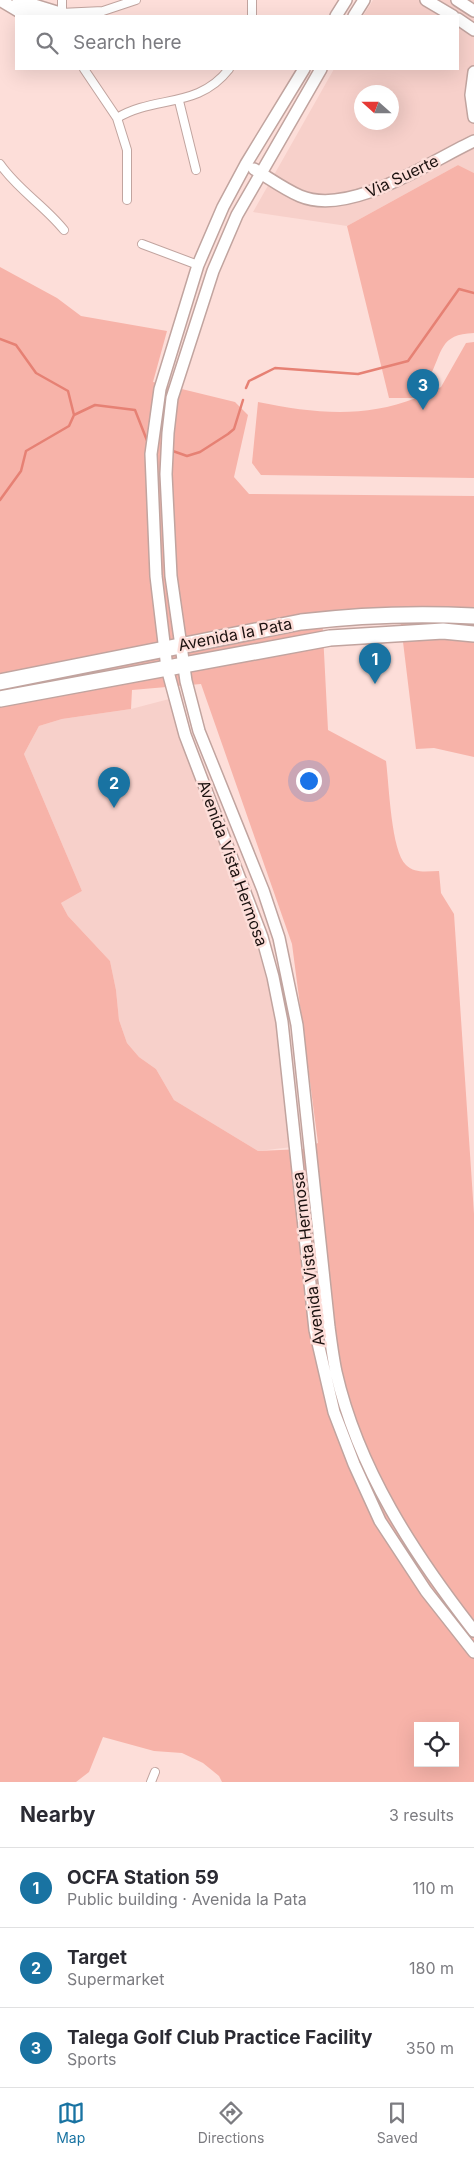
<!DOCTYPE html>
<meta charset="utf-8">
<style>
body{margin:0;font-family:Inter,sans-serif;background:#f2f2f3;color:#2b2b33}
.controls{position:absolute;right:15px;bottom:15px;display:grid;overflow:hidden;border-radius:0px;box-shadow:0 5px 20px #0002}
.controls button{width:45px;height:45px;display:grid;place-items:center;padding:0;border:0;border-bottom:1px solid #e1e1e2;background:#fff;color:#2b2b33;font:25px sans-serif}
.compass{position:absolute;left:354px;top:85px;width:45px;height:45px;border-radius:50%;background:#fff;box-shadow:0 5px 20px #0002;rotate:291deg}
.you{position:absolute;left:308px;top:780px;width:18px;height:18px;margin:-12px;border:4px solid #fff;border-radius:50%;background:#1a73e8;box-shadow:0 0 0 8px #1a73e833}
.badge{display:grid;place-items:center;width:32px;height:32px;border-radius:50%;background:#1973a2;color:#fff;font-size:16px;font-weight:700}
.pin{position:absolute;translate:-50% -41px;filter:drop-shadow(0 1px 2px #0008)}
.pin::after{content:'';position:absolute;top:26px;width:18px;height:15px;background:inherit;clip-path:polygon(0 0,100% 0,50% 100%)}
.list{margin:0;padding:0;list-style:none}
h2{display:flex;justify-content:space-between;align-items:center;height:65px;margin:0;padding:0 20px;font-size:21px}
h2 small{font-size:16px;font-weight:400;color:#7c7c81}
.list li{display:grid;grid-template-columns:32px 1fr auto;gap:15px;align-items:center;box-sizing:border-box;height:80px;padding:0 20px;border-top:1px solid #e1e1e2}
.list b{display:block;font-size:19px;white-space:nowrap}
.list p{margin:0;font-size:16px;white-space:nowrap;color:#7c7c81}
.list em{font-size:16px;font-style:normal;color:#7c7c81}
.icon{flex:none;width:28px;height:28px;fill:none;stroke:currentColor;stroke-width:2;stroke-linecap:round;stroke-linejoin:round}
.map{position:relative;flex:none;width:474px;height:1782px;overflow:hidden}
.search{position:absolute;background:#fff;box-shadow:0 5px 20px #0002;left:15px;right:15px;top:15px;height:55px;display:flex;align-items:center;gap:12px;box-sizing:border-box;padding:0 18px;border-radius:0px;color:#7c7c81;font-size:19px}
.sheet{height:305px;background:#fff}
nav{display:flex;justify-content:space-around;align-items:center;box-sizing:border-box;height:70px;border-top:1px solid #e1e1e2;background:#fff;font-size:14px;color:#7c7c81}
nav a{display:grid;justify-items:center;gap:2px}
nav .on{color:#1973a2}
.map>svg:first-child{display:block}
</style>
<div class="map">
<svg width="474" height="1782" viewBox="0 0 474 1782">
<rect width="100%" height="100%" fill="#fdded9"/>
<path fill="#f7d0ca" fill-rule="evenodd" d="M373 0H474V173L458 165 347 226 253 212 334 69H458V16H363ZM362 92H392V122H362Z
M173 698 242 892 278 1020 292 1147 258 1151 174 1100 156 1069 139 1057 127 1043 119 1020 116 990 110 961 68 916 61 903 82 891 24 754 39 726 62 719 131 709Z"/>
<path fill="#f7b3a9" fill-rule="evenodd" d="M458 165 474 173V333C439 334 443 352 429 378 426 385 421 391 417 398L441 387 466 343 474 342V478L261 475 252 463 258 402C313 413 362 419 416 398H389L347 226Z
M0 267 57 298 81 316 167 331 153 382 235 402 248 415 234 477 249 494 474 496V757L434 748 416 749 399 609 368 608 322 614 328 730 386 761C389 783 391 851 406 865 415 874 428 871 439 871L441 893 454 914 474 1214V1782H222L219 1776 203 1763 182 1753 154 1751 103 1737 89 1772 76 1782H0ZM201 684 292 944 318 1143 303 1149 258 1151 174 1100 156 1069 139 1057 127 1043 119 1020 116 990 110 961 68 916 61 903 82 891 24 754 39 726 62 719 131 709 132 690ZM418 1726H455V1763H418Z"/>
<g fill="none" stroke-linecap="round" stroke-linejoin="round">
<path stroke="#e68174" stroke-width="2.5" d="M0 339 16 345 36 373 68 391 74 415 95 405 135 410 148 443
M246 388 249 381 275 368 358 374 408 361 459 289 474 293
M170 450 187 456 200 452 228 434 234 429 243 400
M0 500 21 471 26 451 69 426 74 415"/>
<g stroke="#c1a49f" stroke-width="10">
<path id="street" d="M62 0V16
M60 13 103 11 136 0
M252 16V0
M84 69 117 118
M179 101 196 170
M0 164C18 190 45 206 64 230
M127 200V150L117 118C155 95 198 109 229 69
M142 244 198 265
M151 1782 155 1772"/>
</g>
<g stroke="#c1a49f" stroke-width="14">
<path id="secondary" d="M0 0 20 12 44 16
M18 0 60 13
M426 0 453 16
M457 0 474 11
M336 16 346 0
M354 16 364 0
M458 19 474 30
M304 69 246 164 223 207 198 265 160 389 151 454 156 576 167 668 185 735 262 937 273 977 282 1022 315 1330 334 1412 354 1464 380 1521 426 1591 474 1652
M321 69 237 215 213 271 172 398 168 433 166 474 171 576 186 681 199 731 263 890 279 938 297 1025 329 1327C331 1342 333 1358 336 1372 358 1469 414 1554 474 1631
M474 72 471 95 474 117
M254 169C269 178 284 189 300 196 350 217 429 162 474 141"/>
</g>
<g stroke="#c1a49f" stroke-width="18">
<path id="highway" d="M0 682 301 622C359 615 416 613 474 616
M0 699 330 638 443 631 474 634"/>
</g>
<use href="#street" stroke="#fff" stroke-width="8"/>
<use href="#secondary" stroke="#fff" stroke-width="11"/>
<use href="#highway" stroke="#fff" stroke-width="15"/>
</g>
<g text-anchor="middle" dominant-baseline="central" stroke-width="5" stroke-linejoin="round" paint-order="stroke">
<g font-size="16" fill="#1b110f" stroke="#fdded9">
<text transform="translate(402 176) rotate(-25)">Via Suerte</text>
<text transform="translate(235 634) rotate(-11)">Avenida la Pata</text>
<text transform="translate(233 863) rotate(70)">Avenida Vista Hermosa</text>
<text transform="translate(308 1259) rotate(-97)">Avenida Vista Hermosa</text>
</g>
</g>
</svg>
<div class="controls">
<button><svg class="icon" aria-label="locate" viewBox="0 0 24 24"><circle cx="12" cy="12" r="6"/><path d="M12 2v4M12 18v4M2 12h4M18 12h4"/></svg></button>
</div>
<svg class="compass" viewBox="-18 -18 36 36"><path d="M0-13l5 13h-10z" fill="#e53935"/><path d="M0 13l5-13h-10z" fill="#7c7c81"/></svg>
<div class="you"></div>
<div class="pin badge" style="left:375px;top:684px">1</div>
<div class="pin badge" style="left:114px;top:808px">2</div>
<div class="pin badge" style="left:423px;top:410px">3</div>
<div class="search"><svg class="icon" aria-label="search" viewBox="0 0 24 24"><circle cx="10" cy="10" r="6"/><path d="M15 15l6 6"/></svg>Search here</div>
</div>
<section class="sheet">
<h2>Nearby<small>3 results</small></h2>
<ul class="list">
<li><span class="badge">1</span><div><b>OCFA Station 59</b><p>Public building · Avenida la Pata</p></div><em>110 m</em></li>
<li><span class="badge">2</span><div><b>Target</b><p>Supermarket</p></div><em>180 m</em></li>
<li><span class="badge">3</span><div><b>Talega Golf Club Practice Facility</b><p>Sports</p></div><em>350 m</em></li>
</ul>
</section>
<nav>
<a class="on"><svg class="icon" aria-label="map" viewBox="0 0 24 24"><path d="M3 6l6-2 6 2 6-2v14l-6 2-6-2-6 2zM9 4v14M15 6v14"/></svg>Map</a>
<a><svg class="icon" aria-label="directions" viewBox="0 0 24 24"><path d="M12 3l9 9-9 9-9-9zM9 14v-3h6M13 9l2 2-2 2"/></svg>Directions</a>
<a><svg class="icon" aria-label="saved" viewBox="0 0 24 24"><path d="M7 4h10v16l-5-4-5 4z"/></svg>Saved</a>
</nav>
